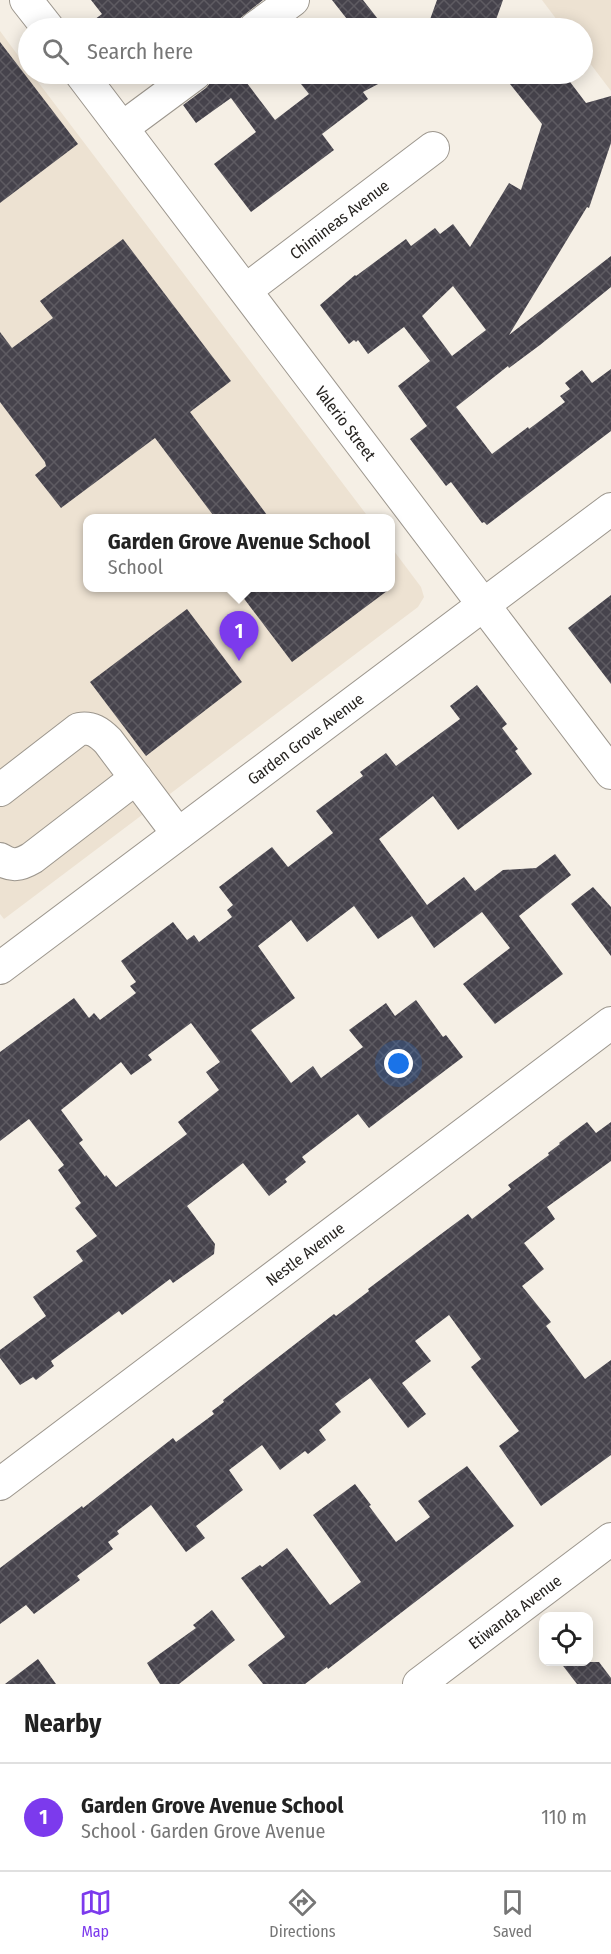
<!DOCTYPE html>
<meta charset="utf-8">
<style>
body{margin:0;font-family:"Fira Sans Condensed",sans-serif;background:#f2f2f2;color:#222}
.controls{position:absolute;right:18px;bottom:18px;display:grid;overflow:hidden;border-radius:12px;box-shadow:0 3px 15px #0003}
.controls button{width:54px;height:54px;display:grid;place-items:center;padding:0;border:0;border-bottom:2px solid #e0e0e0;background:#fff;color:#222;font:30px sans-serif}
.you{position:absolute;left:399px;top:1064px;width:21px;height:21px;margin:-15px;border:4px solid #fff;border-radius:50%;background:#1a73e8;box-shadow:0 0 0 9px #1a73e833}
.badge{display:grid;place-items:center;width:39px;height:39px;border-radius:50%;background:#7c3aed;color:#fff;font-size:20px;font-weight:700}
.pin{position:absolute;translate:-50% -50px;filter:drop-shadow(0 2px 3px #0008)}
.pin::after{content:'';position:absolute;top:32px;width:21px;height:18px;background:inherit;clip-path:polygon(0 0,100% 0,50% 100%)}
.popup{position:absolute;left:83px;top:514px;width:312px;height:78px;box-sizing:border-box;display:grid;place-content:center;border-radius:12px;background:#fff;filter:drop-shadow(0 2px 4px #0005);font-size:20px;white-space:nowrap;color:#767676}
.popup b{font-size:22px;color:#222}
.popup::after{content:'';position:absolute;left:50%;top:100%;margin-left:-12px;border:12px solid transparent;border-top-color:#fff}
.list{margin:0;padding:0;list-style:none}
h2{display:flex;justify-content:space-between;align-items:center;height:78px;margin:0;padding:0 24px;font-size:26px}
h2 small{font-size:20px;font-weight:400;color:#767676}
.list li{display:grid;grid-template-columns:39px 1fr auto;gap:18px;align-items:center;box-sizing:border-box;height:108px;padding:0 24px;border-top:2px solid #e0e0e0}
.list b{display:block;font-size:22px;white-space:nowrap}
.list p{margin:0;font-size:20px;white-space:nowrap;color:#767676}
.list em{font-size:20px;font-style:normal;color:#767676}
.icon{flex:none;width:33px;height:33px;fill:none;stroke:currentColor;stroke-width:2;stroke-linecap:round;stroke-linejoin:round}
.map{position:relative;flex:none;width:611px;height:1684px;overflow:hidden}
.search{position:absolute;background:#fff;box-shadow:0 3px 15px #0003;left:18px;right:18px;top:18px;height:66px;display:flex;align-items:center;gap:15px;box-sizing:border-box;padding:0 21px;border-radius:33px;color:#767676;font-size:22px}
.sheet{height:186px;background:#fff}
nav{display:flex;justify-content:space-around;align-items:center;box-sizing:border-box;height:84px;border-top:2px solid #e0e0e0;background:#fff;font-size:16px;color:#767676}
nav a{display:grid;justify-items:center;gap:3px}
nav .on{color:#7c3aed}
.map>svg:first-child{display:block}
</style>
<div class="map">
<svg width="611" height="1684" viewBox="0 0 611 1684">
<defs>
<pattern id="building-cross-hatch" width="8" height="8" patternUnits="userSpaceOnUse" patternTransform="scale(1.5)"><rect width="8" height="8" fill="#46434c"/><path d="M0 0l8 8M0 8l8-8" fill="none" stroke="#5e5b62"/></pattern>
</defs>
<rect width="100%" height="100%" fill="#f5efe5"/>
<path fill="#ede2d2" d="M542 0H611V91L583 54 582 28H563Z
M0 31 28 69V74H32L369 518H88V588H391V547L421 587 424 597 418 607 4 919 0 914Z"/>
<path fill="url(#building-cross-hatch)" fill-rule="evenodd" d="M91 0H263L228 28H83L102 14Z
M332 0H363L385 28H354Z
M437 0H503L493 28H427Z
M0 42 78 144 0 203Z
M213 74H236L237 76 240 74 275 120 309 94 293 74H397L363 92 368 99 322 134 334 150 251 212 214 164 256 132 231 98 196 123 183 105 206 88 211 82Z
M502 74H564L586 103 611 96V143L589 208 587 207 509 335 611 256V287L540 345 509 368 508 366 456 407 492 454 528 427 529 429 565 402 560 396 570 389 565 383 582 370 592 383 611 369V431L487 525 484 522 482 523 451 482 446 486 410 439 427 426 398 386 430 361 404 327 368 354 358 340 356 342 354 340 349 344 320 305 355 275 356 276 406 239 411 246 435 228 440 234 453 224 470 247 509 183 521 190 542 124ZM453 286 486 330 452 356 422 316Z
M123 239 231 381 190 412 270 519H216L155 438 61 508 35 475 46 466 45 462 0 402V332L12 348 53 318 40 301Z
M236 588H391L292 662Z
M611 595V684L568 628Z
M187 609 242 682 146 756 90 682Z
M477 685 507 724 502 728 518 749 515 751 532 774 458 830 433 796 379 839 427 905 464 877 475 891 503 870 536 868 555 854 571 875 519 916 563 974 495 1024 463 984 510 948 482 912 434 948 412 916 378 939 354 906 307 942 291 920 258 946 295 998 251 1030 291 1083 313 1066 321 1078 363 1047 349 1030 386 1003 395 1016 416 1000 443 1037 446 1035 463 1057 369 1128 358 1114 302 1157 306 1162 285 1179 287 1182 269 1196 243 1163 187 1206 215 1244 214 1254 173 1283 170 1279 122 1315 119 1311 51 1361 54 1366 36 1380 33 1377 20 1385 0 1358V1350L46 1316 33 1297 83 1261 76 1251 97 1236 75 1208 81 1203 58 1170 64 1165 29 1119 0 1141V1052L74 998 89 1018 94 1013 100 1020 136 993 130 986 136 982 121 961 173 922 187 940 194 935 199 942 232 917 227 910 233 905 219 887 272 847 288 867 333 833 316 811 363 776 360 772 386 753 396 766 460 719 450 706ZM191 1023 220 1062 206 1072 219 1090 178 1122 187 1134 116 1187 106 1175 105 1177 79 1143 83 1140 61 1110 121 1062 131 1075 152 1060 148 1055Z
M593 887 611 907V956L571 904Z
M587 1122 596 1133 611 1122V1161L547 1207 555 1219 524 1243 544 1269 522 1286 551 1322 546 1326 585 1379 611 1360V1455L541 1506 499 1446 519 1431 471 1367 481 1359 449 1315 415 1341 431 1361 402 1383 426 1414 408 1428 370 1378 335 1404 341 1412 319 1430 326 1440 308 1454 305 1451 280 1470 262 1445 229 1470 243 1490 196 1526 205 1538 186 1552 151 1505 117 1531 119 1534 108 1542 113 1549 77 1576 80 1580 34 1614 26 1605 0 1624V1568L82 1506 83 1508 173 1438 176 1442 214 1414 212 1411 224 1402 223 1400 334 1314 336 1316 369 1291 368 1289 433 1240 468 1214 472 1219 511 1189 508 1185 549 1155 548 1153 560 1144 559 1143Z
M467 1466 514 1526 328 1669 327 1667 305 1684H263L248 1665 285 1637 241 1578 260 1565 262 1567 287 1548 330 1605 361 1582 313 1515 355 1484 371 1505 369 1506 396 1542 430 1517 418 1501Z
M212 1610 235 1640 179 1684H160L147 1663 196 1628 193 1625Z
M38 1659 56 1684H5Z
M560 1662H599L611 1678V1684H577Z"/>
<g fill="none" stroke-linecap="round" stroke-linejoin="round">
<g stroke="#9c968d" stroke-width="34">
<g id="minor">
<path d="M26 0 48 28"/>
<path d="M255 28 293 0"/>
<path id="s1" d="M81 74 611 773"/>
<path d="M122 128 195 74"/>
<path id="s2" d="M246 290 433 148"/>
<path d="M0 790 79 729C92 727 99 732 108 741L178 834"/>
<path d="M0 859C12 867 20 865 32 858L136 778"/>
<path id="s3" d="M0 968 611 509"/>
<path id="s4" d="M0 1484 611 1023"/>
<path id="s5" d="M419 1684 611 1539"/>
</g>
</g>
<use href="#minor" stroke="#fff" stroke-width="32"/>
</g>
<g text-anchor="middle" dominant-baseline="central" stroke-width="6" stroke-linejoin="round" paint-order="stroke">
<g font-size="16" fill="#262320" stroke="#fefdfb">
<text stroke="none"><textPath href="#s2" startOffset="117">Chimineas Avenue</textPath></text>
<text stroke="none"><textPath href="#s1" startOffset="438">Valerio Street</textPath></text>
<text stroke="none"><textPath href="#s3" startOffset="382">Garden Grove Avenue</textPath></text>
<text stroke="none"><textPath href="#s4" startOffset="382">Nestle Avenue</textPath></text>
<text stroke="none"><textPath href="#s5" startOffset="120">Etiwanda Avenue</textPath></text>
</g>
</g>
</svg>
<div class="controls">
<button><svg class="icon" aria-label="locate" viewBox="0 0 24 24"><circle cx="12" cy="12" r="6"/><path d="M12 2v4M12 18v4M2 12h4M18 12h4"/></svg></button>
</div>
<div class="you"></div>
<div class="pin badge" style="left:239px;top:661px">1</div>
<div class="popup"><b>Garden Grove Avenue School</b>School</div>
<div class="search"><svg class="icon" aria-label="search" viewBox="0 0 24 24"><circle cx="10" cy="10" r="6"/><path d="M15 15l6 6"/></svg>Search here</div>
</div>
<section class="sheet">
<h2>Nearby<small></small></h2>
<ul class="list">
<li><span class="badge">1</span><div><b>Garden Grove Avenue School</b><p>School · Garden Grove Avenue</p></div><em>110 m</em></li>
</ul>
</section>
<nav>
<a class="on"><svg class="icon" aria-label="map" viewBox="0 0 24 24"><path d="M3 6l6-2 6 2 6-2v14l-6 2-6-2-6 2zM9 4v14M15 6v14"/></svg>Map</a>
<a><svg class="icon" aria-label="directions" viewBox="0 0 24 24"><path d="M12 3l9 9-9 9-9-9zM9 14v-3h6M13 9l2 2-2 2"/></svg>Directions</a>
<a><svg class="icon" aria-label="saved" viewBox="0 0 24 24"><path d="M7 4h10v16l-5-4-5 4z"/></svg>Saved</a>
</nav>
